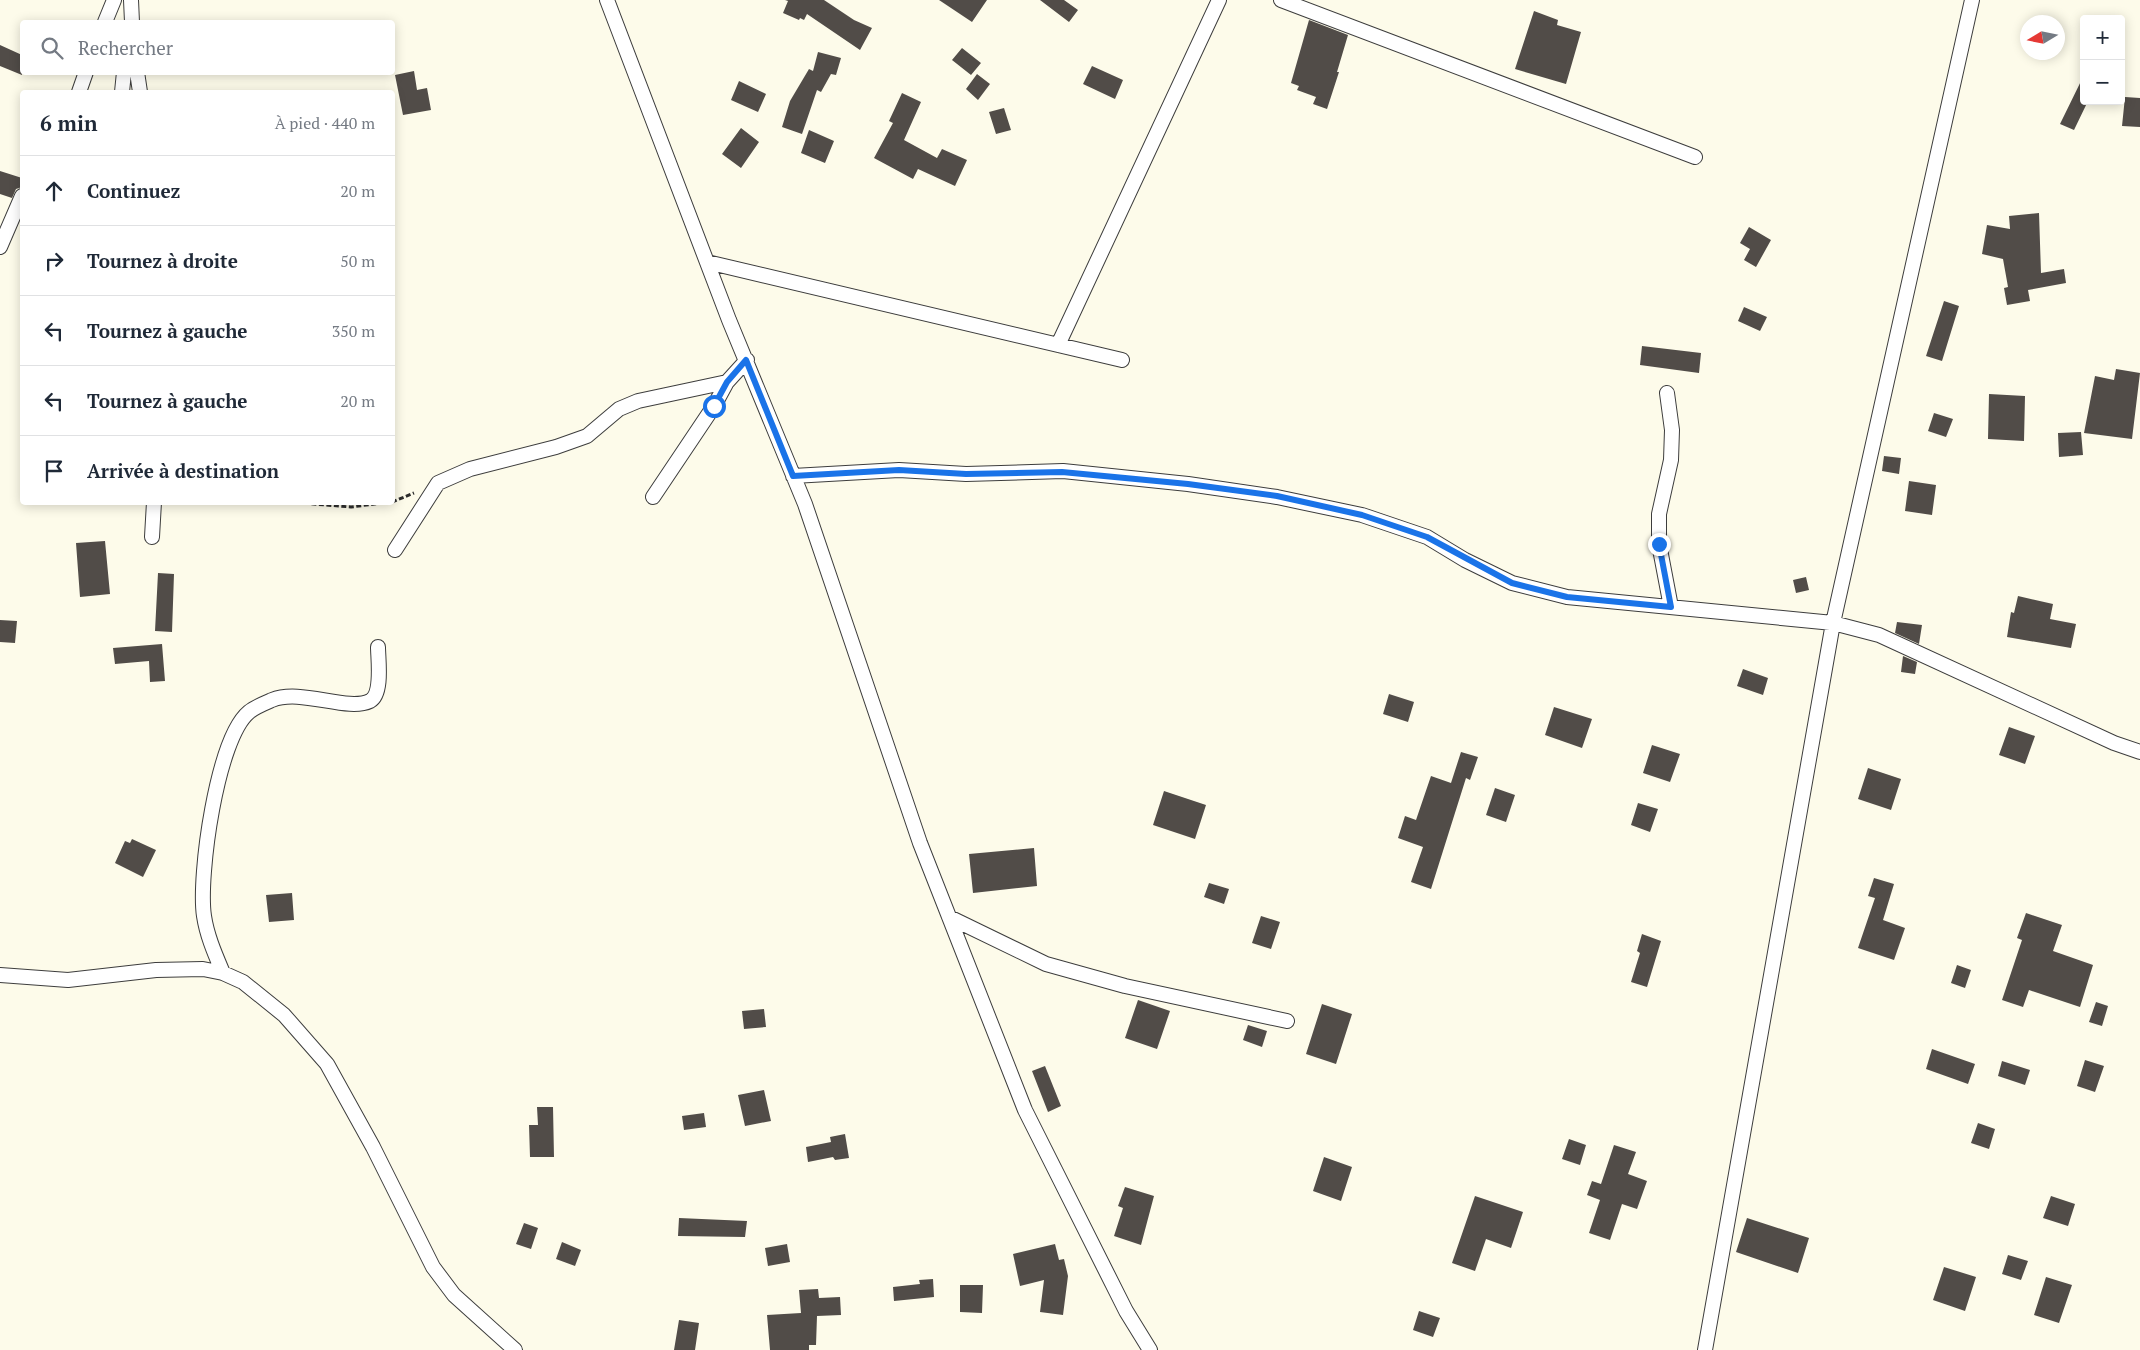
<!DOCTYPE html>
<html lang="fr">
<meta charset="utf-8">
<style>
body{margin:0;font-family:"PT Serif",serif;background:#f2f2f3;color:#1f2937}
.controls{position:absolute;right:15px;top:15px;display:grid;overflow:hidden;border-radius:5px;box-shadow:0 2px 12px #0003}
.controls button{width:45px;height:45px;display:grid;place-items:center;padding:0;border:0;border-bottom:1px solid #e0e1e3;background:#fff;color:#1f2937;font:25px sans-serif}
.compass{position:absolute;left:2020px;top:15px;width:45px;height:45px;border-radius:50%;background:#fff;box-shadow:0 2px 12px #0003;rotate:260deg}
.stop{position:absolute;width:15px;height:15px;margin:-11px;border:4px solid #1a73e8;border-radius:50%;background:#fff}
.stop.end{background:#1a73e8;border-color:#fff;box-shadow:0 1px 5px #0008}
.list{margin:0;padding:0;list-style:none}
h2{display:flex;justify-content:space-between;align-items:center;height:65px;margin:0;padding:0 20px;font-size:21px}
h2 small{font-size:16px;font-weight:400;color:#747a83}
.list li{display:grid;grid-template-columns:32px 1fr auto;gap:15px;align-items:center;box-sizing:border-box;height:70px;padding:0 20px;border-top:1px solid #e0e1e3}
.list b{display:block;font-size:19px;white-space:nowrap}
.list em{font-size:16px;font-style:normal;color:#747a83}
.icon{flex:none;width:28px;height:28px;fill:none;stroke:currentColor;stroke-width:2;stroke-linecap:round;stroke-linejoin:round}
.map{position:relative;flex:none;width:2140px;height:1350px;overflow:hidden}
.search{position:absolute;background:#fff;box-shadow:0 2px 12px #0003;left:20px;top:20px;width:375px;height:55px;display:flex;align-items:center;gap:12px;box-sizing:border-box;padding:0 18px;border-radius:5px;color:#747a83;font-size:19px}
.panel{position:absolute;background:#fff;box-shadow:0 2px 12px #0003;left:20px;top:90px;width:375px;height:415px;border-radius:5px}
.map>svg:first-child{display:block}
</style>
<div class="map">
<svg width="2140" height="1350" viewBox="0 0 2140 1350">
<rect width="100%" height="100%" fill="#fdfbea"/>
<path fill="#514c48" d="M785 0H824L854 20 872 28 860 50 807 14 804 20 800 18 799 20 783 13 788 1Z
M939 0H987L972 22Z
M1040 0H1064L1078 10 1069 22Z
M1534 11 1558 20 1557 25 1581 32 1566 84 1515 69Z
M1309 20 1348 35 1337 72H1339L1327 109 1313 104 1316 97 1297 90 1299 86 1291 83Z
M0 45 22 55V75L0 66Z
M962 48 981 63 971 75 952 60Z
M818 52 841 58 836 75 831 74 821 92 817 90 802 134 782 127 790 101 809 69 813 71Z
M1092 66 1123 80 1115 99 1083 84Z
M414 71 417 90 427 88 431 110 403 115 395 75Z
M977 74 990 84 978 100 966 89Z
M2084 75V101H2088L2074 130 2060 124Z
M739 81 766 94 758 112 731 100Z
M902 93 921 102 904 140 937 158 942 149 967 160 955 186 918 169 913 179 874 158 893 123 889 121Z
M2125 97 2140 98V127L2122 126Z
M1004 108 1011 130 996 134 989 112Z
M741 128 759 142 741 168 722 154Z
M809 130 834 141 825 163 801 153Z
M0 171 22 178V187L16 189 12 198 0 194Z
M2039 213 2041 273 2064 269 2066 283 2028 290 2030 301 2007 305 2004 288 2008 287 2003 259 1982 254 1987 225 2010 229 2009 216Z
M1749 227 1771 240 1756 267 1744 260 1750 249 1740 243Z
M1944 301 1959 306 1942 361 1926 356Z
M1744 307 1767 317 1760 331 1738 321Z
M1642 346 1701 353 1699 373 1640 365Z
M2116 369 2140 373 2132 439 2084 433 2095 376 2114 380Z
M1989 394 2025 396 2024 441 1988 439Z
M1934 413 1953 419 1946 437 1928 431Z
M2081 432 2083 455 2059 457 2058 433Z
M1884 456 1901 458 1899 474 1882 471Z
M1909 481 1936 485 1932 515 1905 511Z
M105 541 110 594 80 597 76 543Z
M158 573 174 574 172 632 155 631Z
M1806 577 1809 590 1796 593 1793 580Z
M2018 596 2053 604 2050 619 2076 624 2071 648 2007 637 2011 612 2014 613Z
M0 620 17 621 15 643 0 642Z
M1897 622 1922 625 1919 644 1895 633Z
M162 644 165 681 150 682 149 661 115 664 113 648Z
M1903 656 1917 662 1915 674 1901 672Z
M1743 669 1768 678 1763 695 1737 686Z
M1389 694 1414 702 1408 722 1383 714Z
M1554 707 1592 719 1582 748 1545 735Z
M2009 727 2035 736 2025 764 1999 755Z
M1652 745 1680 754 1670 782 1643 773Z
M1461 752 1478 757 1470 780 1466 778 1431 889 1411 882 1423 847 1398 838 1405 816 1416 820 1431 776 1451 783Z
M1868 768 1901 779 1891 810 1858 799Z
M1495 788 1515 795 1506 822 1486 815Z
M1164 791 1206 805 1195 839 1153 825Z
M1638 803 1658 809 1650 832 1631 825Z
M132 839 156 850 143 877 115 863 125 841 130 843Z
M1034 848 1037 886 973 893 969 854Z
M1874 878 1894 884 1883 920 1905 928 1894 960 1858 948 1875 898 1868 896Z
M1209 883 1229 889 1224 904 1204 897Z
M292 893 294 920 269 922 266 895Z
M2026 913 2062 925 2053 951 2093 965 2080 1007 2029 990 2023 1007 2002 1000 2022 940 2017 938Z
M1261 916 1280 922 1271 949 1252 943Z
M1642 934 1661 941 1647 987 1631 982 1640 953 1637 951Z
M1957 965 1971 970 1965 988 1951 983Z
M1138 1000 1170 1011 1157 1049 1125 1038Z
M2096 1002 2108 1006 2102 1026 2089 1022Z
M1322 1004 1352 1014 1336 1064 1306 1054Z
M764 1009 766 1027 744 1029 742 1011Z
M1248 1025 1267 1031 1262 1047 1243 1040Z
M1932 1049 1975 1064 1968 1084 1926 1069Z
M2085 1060 2104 1066 2095 1092 2077 1086Z
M2002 1061 2030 1070 2025 1085 1998 1076Z
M1045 1066 1061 1106 1048 1112 1032 1071Z
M764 1090 771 1121 745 1126 738 1095Z
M537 1107H553L554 1157H530L529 1125H538Z
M704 1113 706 1127 684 1130 682 1116Z
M1978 1123 1995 1129 1989 1149 1971 1143Z
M845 1134 849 1158 835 1160 833 1157 808 1162 806 1147 831 1142 830 1137Z
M1569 1139 1586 1145 1580 1165 1562 1159Z
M1614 1145 1636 1152 1628 1174 1647 1181 1637 1209 1622 1204 1610 1240 1589 1233 1600 1200 1587 1195 1592 1181 1601 1184Z
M1324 1157 1352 1167 1341 1201 1313 1191Z
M1125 1187 1154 1196 1141 1245 1114 1236 1123 1208 1118 1206Z
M1475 1196 1523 1212 1511 1248 1486 1239 1475 1271 1452 1263Z
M2051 1196 2075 1204 2068 1226 2043 1218Z
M679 1218 747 1221 745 1237 678 1236Z
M1747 1218 1809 1238 1798 1273 1736 1252Z
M524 1223 538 1228 531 1249 516 1244Z
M562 1242 581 1250 575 1266 556 1259Z
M787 1244 790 1262 768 1266 765 1248Z
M1055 1244 1059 1260 1064 1259 1068 1276 1063 1315 1040 1312 1044 1280 1020 1286 1013 1254Z
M2008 1255 2028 1261 2021 1280 2002 1274Z
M1944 1267 1976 1277 1965 1311 1933 1300Z
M2046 1277 2072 1285 2059 1323 2034 1315Z
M933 1279 934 1297 894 1301 893 1287 920 1284 919 1280Z
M960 1285H983L982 1313 960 1312Z
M818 1289 819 1298 840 1297 841 1315 817 1316 816 1345H809V1350H770L767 1315 801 1313 799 1290Z
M1419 1311 1440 1318 1433 1337 1413 1330Z
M679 1320 699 1323 695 1350H674Z"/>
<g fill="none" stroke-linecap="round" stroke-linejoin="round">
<g stroke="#3d3d3d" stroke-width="16">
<path id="street" d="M131 0 132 22
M607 0 729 320 805 504 920 843 1025 1110 1126 1311 1150 1350
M1281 0 1695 157
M105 22 114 0
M137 72 140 92
M79 92 86 72
M122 92 124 72
M0 247 22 196
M707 262 1122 360
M1058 345 1219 0
M1667 393 1672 430 1671 460 1659 514V544L1671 607
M793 476 899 470 966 474 1063 471 1188 484 1277 497 1362 515 1427 537 1465 560 1512 583 1567 597 1833 623 1879 635 2114 743 2140 752
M653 497 714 406 727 382 747 360
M152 537 154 502
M395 550 438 483 470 469 556 447 587 436 619 409 638 401 727 382
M949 917 1046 964 1125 986 1287 1021
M223 973C215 954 207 936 204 916 198 876 217 738 249 712 255 707 265 703 272 700 301 688 347 712 370 701 383 694 378 659 378 647
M0 975 68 980 156 970 203 969 223 973 243 982 284 1015 327 1064 373 1147 433 1267 454 1295 515 1350
M1705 1350 1833 623 1972 0"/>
</g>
<path stroke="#2c2c2c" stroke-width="3" stroke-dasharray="5 2.5" stroke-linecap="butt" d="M289 502 351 507 390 502
M392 502 414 493"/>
<use href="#street" stroke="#fff" stroke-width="14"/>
</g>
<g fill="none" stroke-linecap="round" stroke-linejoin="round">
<path stroke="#1a73e8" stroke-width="6" d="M714 406 727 382 746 360 793 476 899 470 966 474 1062 472 1188 484 1277 496 1362 515 1427 537 1512 583 1567 597 1671 607 1659 544"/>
</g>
</svg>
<div class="controls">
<button>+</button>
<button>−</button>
</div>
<svg class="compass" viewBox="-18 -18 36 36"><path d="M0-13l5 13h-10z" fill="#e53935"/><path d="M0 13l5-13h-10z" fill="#747a83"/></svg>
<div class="stop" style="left:714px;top:406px"></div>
<div class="stop end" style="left:1659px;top:544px"></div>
<div class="search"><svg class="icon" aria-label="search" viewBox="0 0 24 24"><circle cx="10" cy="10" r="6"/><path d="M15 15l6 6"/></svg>Rechercher</div>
<section class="panel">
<h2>6 min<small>À pied · 440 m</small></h2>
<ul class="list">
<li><svg class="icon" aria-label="ahead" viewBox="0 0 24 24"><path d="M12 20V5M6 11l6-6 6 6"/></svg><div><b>Continuez</b></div><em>20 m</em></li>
<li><svg class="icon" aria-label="right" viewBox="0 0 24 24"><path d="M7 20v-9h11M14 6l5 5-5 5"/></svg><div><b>Tournez à droite</b></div><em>50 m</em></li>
<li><svg class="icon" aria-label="left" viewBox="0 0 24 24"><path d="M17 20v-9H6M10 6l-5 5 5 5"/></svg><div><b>Tournez à gauche</b></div><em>350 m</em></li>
<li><svg class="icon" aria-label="left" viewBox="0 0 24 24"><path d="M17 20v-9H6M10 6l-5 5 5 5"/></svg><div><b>Tournez à gauche</b></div><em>20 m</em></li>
<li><svg class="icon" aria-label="arrive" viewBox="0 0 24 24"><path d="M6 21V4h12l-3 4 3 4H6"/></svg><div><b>Arrivée à destination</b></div></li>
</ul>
</section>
</div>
